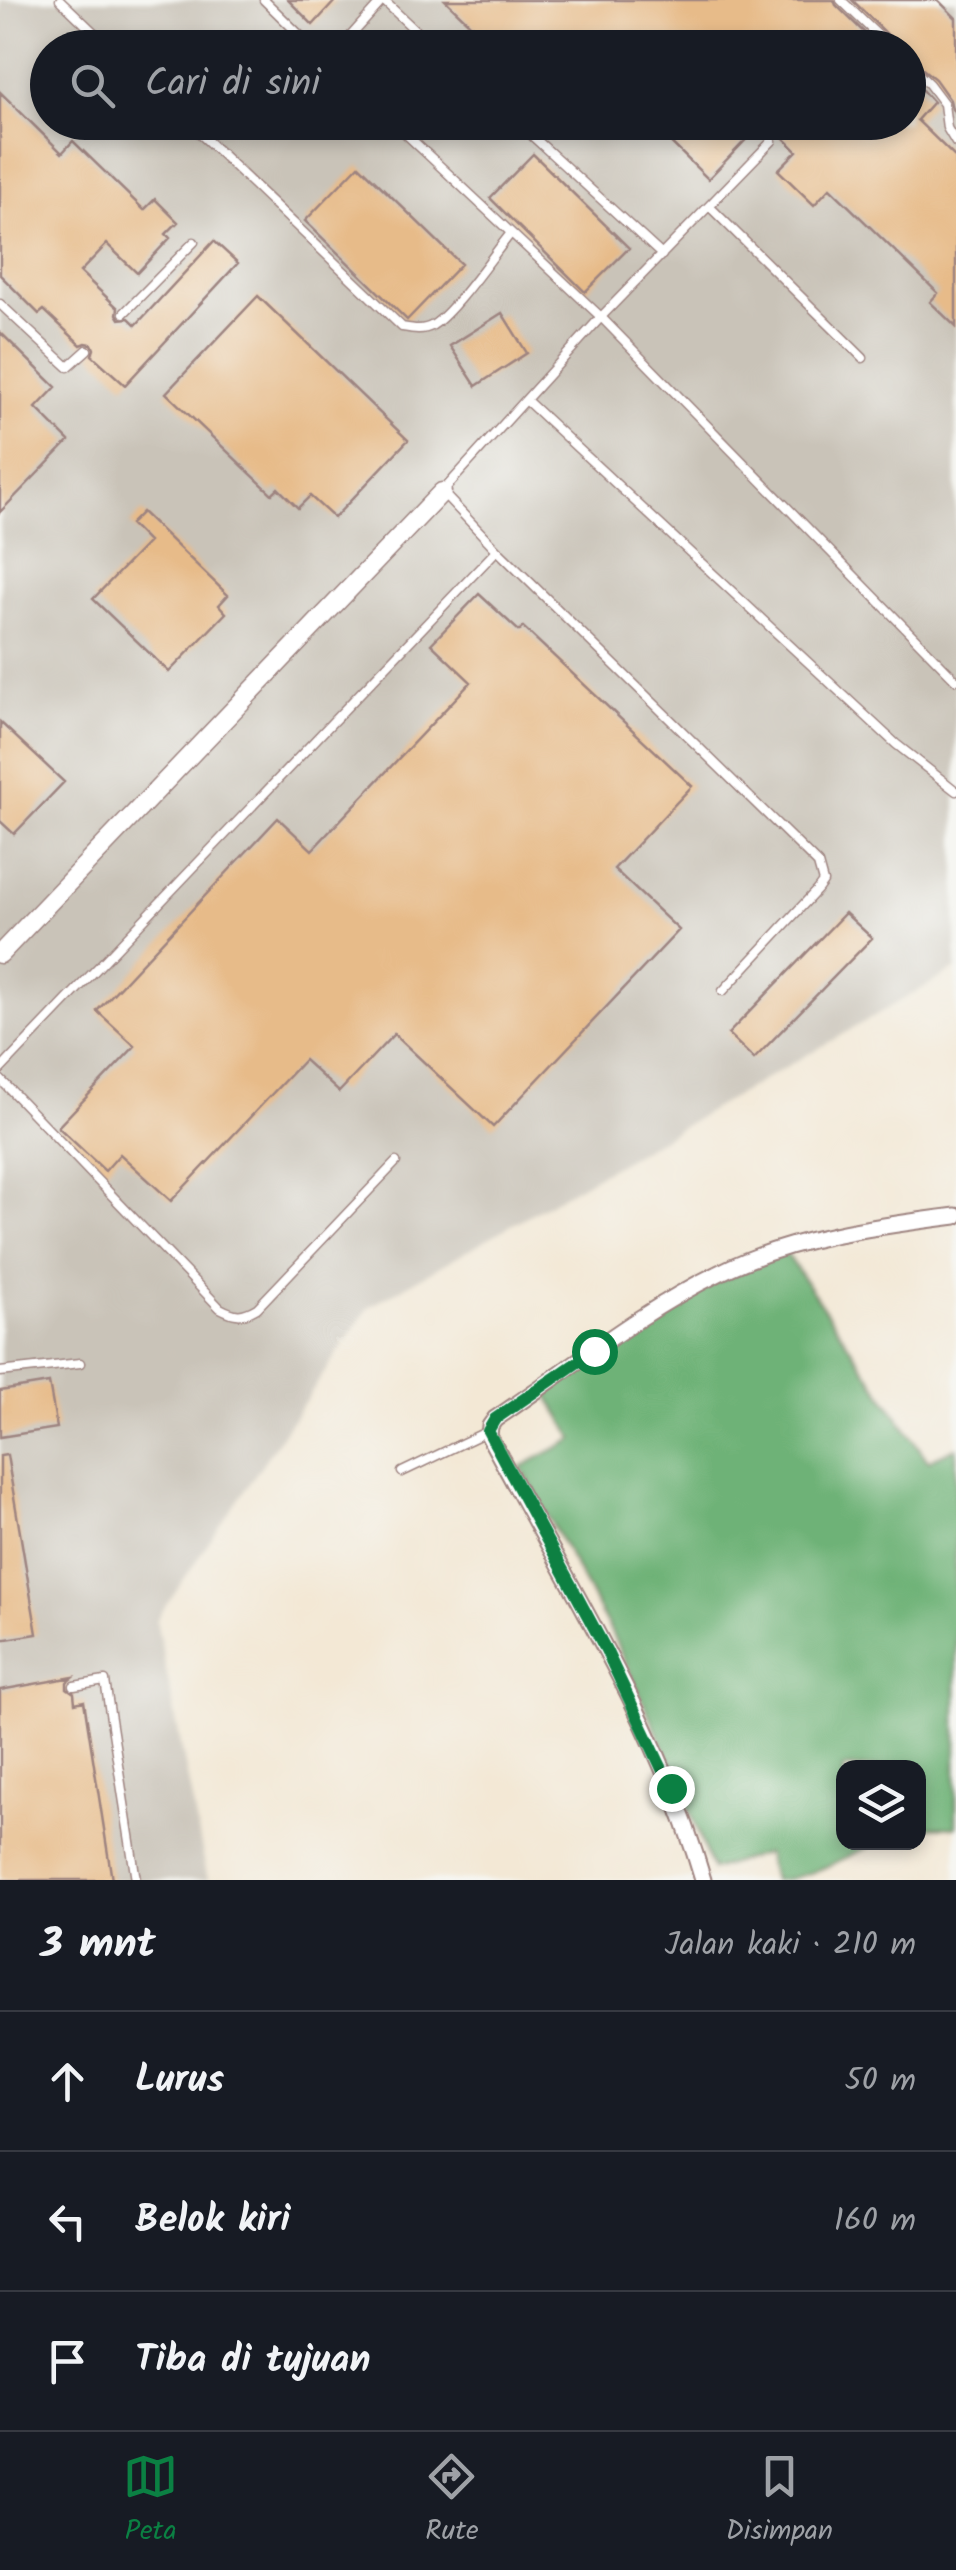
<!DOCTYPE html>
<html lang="id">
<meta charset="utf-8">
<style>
body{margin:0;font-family:Kalam,sans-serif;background:#20242c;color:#f1f3f6}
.controls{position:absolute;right:30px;bottom:30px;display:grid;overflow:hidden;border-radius:20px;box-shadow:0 5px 15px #0003}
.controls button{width:90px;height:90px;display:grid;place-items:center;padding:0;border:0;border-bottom:2px solid #363941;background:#171b24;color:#f1f3f6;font:50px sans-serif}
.stop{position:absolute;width:30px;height:30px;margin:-22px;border:8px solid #0b8043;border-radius:50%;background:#fff}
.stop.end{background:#0b8043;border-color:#fff;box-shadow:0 2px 10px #0008}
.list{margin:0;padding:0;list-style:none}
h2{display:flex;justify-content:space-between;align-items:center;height:130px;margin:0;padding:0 40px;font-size:42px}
h2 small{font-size:32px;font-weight:400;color:#9ea1a6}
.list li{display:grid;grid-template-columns:65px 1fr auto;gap:30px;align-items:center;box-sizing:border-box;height:140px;padding:0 40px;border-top:2px solid #363941}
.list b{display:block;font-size:38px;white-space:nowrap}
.list em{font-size:32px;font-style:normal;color:#9ea1a6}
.icon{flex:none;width:55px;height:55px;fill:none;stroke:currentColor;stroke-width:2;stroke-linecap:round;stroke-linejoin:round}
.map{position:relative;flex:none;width:956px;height:1880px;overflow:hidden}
.search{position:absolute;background:#171b24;box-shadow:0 5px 15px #0003;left:30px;right:30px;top:30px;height:110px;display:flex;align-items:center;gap:25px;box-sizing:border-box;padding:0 35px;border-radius:55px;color:#9ea1a6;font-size:38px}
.sheet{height:550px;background:#171b24}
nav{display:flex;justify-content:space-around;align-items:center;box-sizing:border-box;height:140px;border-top:2px solid #363941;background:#171b24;font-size:28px;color:#9ea1a6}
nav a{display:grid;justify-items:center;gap:5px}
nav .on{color:#0b8043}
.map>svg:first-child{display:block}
</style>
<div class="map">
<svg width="956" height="1880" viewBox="0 0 956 1880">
<rect width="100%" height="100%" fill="#f6f6f2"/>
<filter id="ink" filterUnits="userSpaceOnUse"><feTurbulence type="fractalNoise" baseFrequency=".01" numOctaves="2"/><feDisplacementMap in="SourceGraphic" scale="20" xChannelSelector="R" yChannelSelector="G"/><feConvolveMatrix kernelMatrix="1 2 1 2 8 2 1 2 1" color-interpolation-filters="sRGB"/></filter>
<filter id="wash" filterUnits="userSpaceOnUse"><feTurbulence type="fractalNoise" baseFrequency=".0048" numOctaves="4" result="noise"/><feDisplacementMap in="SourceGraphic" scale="40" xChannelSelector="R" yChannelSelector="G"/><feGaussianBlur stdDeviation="2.25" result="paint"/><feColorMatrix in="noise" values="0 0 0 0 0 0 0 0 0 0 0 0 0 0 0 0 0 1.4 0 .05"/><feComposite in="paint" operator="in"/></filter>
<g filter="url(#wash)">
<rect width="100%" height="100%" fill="#f3e8d5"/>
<path fill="#c9c3b8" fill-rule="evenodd" d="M0 0H956V969L369 1307 156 1620 208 1880H0ZM48 48H908V122H48Z"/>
<path fill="#6eb277" stroke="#5c6851" stroke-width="2.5" d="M786 1253 928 1461 956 1448V1827L919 1826 918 1768H844V1842L877 1843C845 1857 808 1880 773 1880L766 1853 712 1870 674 1769 611 1632 521 1467 574 1439 546 1393 718 1281Z"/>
<g id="blocks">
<path fill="#e7bb89" d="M288 0H336L313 25Z
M445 0H834L836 5 880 48H691L682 39 673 48H495Z
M852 0H938L956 18V113L952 109 950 100 935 79 908 57V48H898L896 43Z
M908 75 933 102 917 120 956 158V327L930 302 938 293 830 188 814 205 778 170 797 151 768 122H908Z
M0 92 62 153 73 141 144 210 155 199 178 222 166 234 170 238 137 273 107 244 80 272 118 308 117 314 120 319 129 318 136 325 214 241 238 263 125 385 92 355 94 349 92 344 86 343 81 345 44 310 39 314 0 275Z
M650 122H763L708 179Z
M533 154 629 248 585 292 490 198Z
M359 165 461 264 407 320 305 221Z
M258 296 408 440 334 518 310 496 298 508 278 488 272 494 166 393Z
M502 313 527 353 476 386 450 346Z
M0 332 56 387 36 408 69 441 0 512Z
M142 512 228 595 219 605 226 613 169 672 93 599 148 542 130 524Z
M479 594 519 631 523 627 692 786 614 869 679 930 493 1127 394 1034 339 1092 304 1060 171 1201 120 1154 105 1171 58 1127 135 1046 97 1011 278 818 312 850 471 682 431 644Z
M0 722 64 782 14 834 0 821Z
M845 913 872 938 754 1059 728 1034Z
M49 1383 57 1428 0 1437V1391Z
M7 1455 37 1634 0 1640V1456Z
M73 1677 67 1682V1688L74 1693 75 1703 84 1701 112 1880H0V1690Z"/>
</g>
</g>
<g filter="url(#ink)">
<use href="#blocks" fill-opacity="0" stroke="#9e8480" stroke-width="2.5"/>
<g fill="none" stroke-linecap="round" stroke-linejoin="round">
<g stroke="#9e8480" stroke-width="11">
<path id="service" d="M60 0 110 48
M264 0 313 48
M383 0 434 48
M841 0 891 48
M340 48 383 0
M908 64 929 84 944 104 947 128 956 143
M188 122 402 327C413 329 423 331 433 325 455 311 493 255 511 233
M393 122 601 317 442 492 497 550 818 864 823 882 817 890 723 991
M517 122 662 255
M772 141 601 317 956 680
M709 206 863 358
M0 304 68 367 87 350
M124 313 194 242
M526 400 896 744 956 791
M0 1070 497 550
M0 1079 220 1308C235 1316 242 1317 257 1308L396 1162
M0 1372 80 1363
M402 1472 488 1431
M74 1686 105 1681 136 1880"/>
</g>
<g stroke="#9e8480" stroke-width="19">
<path id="minor" d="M703 1880C657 1722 566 1581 489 1436L490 1426 495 1419C568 1370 639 1312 719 1273 791 1237 877 1226 956 1216"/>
</g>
<g stroke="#9e8480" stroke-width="21">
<path id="tertiary" d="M0 954 442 492"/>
</g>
<use href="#service" stroke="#fff" stroke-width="8"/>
<use href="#minor" stroke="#fff" stroke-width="15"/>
<use href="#tertiary" stroke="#fff" stroke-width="18"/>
</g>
</g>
<g fill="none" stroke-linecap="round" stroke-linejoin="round" filter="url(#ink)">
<path stroke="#0b8043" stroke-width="12" d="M594 1351 495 1419 488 1431 606 1650 671 1788"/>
</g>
</svg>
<div class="controls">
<button><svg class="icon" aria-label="layers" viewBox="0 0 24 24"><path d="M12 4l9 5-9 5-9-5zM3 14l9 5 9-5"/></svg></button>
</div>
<div class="stop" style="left:594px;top:1351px"></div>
<div class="stop end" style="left:671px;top:1788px"></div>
<div class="search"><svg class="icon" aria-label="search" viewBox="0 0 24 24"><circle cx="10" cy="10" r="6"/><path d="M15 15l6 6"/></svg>Cari di sini</div>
</div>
<section class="sheet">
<h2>3 mnt<small>Jalan kaki · 210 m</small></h2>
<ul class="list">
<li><svg class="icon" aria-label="ahead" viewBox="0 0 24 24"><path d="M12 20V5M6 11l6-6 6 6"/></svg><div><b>Lurus</b></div><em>50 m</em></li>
<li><svg class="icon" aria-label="left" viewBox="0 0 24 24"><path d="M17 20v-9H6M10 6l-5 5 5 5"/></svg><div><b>Belok kiri</b></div><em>160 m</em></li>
<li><svg class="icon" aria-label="arrive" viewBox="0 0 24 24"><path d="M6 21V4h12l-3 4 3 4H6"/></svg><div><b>Tiba di tujuan</b></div></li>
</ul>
</section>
<nav>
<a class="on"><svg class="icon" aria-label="map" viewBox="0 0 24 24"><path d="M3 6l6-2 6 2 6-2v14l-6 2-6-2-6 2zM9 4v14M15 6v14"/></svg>Peta</a>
<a><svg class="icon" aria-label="directions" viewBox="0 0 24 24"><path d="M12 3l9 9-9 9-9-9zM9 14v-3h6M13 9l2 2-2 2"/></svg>Rute</a>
<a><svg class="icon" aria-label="saved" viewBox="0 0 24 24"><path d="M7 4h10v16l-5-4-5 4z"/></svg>Disimpan</a>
</nav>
